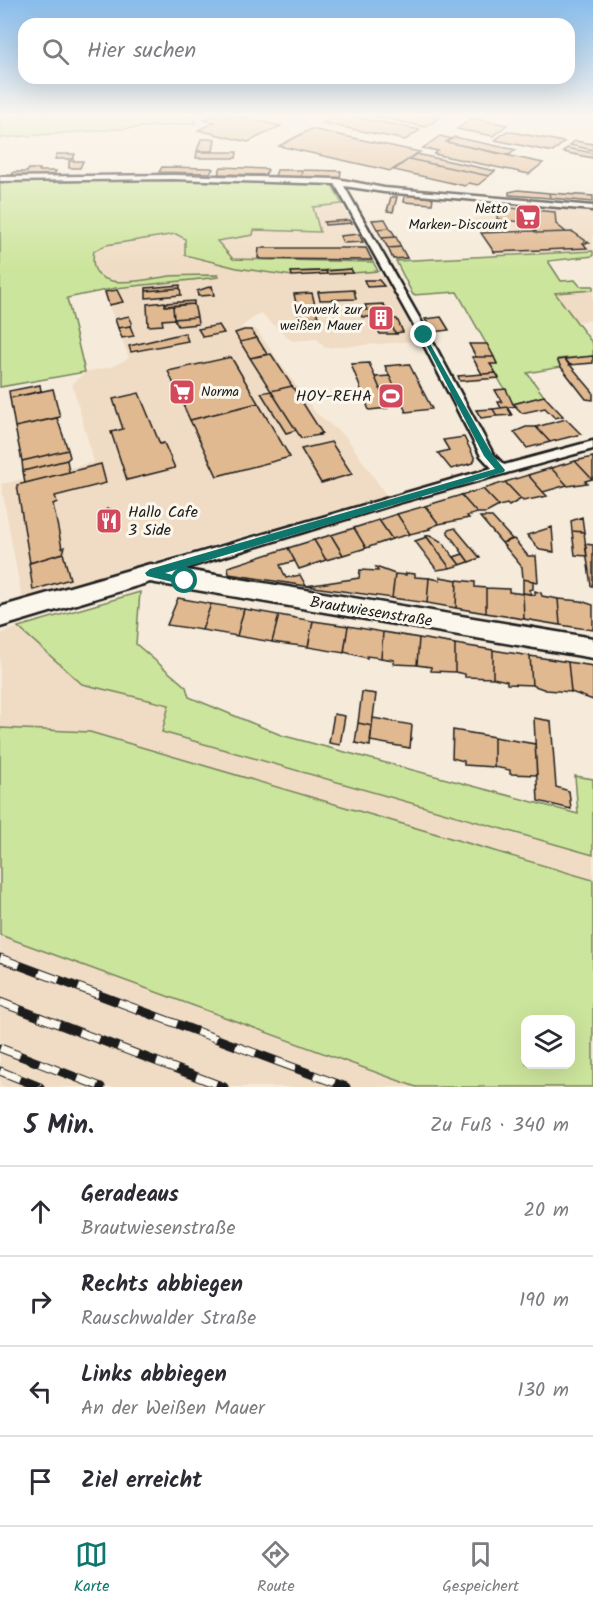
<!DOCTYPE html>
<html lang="de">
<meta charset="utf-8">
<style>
body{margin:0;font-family:Kalam,sans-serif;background:#f7f7f7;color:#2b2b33}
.controls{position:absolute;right:18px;bottom:18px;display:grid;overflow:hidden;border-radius:12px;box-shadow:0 6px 24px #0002}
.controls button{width:54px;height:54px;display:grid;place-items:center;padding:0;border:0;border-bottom:2px solid #e1e1e2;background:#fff;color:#2b2b33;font:30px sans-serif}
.stop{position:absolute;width:18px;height:18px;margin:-14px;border:4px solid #0f766e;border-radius:50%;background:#fff}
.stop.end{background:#0f766e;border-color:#fff;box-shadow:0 2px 6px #0008}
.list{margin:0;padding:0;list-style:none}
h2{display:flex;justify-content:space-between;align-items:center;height:78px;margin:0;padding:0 24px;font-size:26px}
h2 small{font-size:20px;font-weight:400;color:#7c7c81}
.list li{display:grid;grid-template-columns:39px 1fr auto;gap:18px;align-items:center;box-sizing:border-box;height:90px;padding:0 24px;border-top:2px solid #e1e1e2}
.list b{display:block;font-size:22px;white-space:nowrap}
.list p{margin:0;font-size:20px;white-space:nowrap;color:#7c7c81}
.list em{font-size:20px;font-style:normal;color:#7c7c81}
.icon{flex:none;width:33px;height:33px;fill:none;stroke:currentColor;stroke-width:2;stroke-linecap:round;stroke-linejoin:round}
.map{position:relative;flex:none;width:593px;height:1087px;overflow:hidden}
.search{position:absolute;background:#fff;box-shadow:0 6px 24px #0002;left:18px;right:18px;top:18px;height:66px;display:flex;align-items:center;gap:15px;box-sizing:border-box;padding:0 21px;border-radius:18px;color:#7c7c81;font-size:22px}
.sheet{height:438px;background:#fff}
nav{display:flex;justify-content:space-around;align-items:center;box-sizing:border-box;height:84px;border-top:2px solid #e1e1e2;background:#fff;font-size:16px;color:#7c7c81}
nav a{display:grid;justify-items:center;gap:3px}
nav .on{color:#0f766e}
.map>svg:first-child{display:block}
</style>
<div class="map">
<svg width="593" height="1087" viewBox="0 0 593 1087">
<rect width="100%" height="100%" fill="#f6ebda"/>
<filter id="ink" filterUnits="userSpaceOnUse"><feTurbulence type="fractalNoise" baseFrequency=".0167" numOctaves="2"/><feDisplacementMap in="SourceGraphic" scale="12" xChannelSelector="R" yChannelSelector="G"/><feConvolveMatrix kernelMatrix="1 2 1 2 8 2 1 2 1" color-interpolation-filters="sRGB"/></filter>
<g filter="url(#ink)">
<path fill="#f0dcc4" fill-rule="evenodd" d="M489 201 593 210V251L497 255 472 219 487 216Z
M342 204 373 262 233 259 217 240 252 235 254 230 319 232 313 207Z
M176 234 205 261 237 268 291 276V272L351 269 353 273 378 271 381 276H384L418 341 325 348 317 339 292 341 260 313 240 328 256 329 316 413 346 437 387 496 22 599 1 484 94 462 72 384 85 372 111 367 129 358 103 291 218 277 217 275 169 276 146 282 114 283 98 273 92 261 94 251 106 245Z
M593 290V320L577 322 554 293Z
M18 627 281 735 593 817V1087H0V634ZM526 1020H570V1064H526Z"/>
<path fill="#cce59c" stroke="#74805c" stroke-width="1.5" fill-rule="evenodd" d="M0 116H194L196 123 0 138Z
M135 179 331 183 342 204 313 207 320 232 254 230 253 235 217 241 233 259 373 262 378 271 353 273 351 269 292 272V276L237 268 185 255V239L176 234 106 245 94 251C85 297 147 279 170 276 186 275 202 275 218 275L219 277 116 288 67 298 85 372 0 387V181Z
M593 251V256L548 261 561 281 575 280 580 286H593V290L555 293 593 344V356L558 359 561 367 527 373 544 396 513 404 490 364 497 363 457 292 413 295 396 261Z
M140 592 136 644 186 687 189 697 281 735 578 814 575 776 593 779V855L162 732 169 705 82 684 18 627Z
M0 728 90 732 593 880V1087H416L0 935ZM526 1020H570V1064H526Z"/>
<path fill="#e1b991" stroke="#1c1c1c" stroke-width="1.5" d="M213 116H239L281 126 248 142 198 130 215 122 204 120Z
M335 116H350L420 130 405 140 322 123Z
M373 116H442L426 127Z
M473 118 507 125 493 136 457 129Z
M311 129 420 152 391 171 279 146Z
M507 131 564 142 553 152 495 140Z
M440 136 452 139 446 142 543 163 529 174 434 154 438 151 423 148Z
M454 137 516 150 509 155 446 142Z
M201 139H215L213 151H197Z
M575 141 593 144V150L570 145Z
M567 148 593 153V158L563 152Z
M197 152H237L236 158H196Z
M57 154H75L73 159H55Z
M416 154 495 171 489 176 409 159Z
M409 159 489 176 478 185 469 183 465 186 394 170Z
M69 161H83L80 168H69Z
M162 167 211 168 213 169 210 173 159 172Z
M221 167 267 169 268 170 265 175 218 174Z
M29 169H40L39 171H56L53 176H11L14 172H27Z
M277 170H302L301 177 275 176Z
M302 170 341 171 340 178 301 177Z
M518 190 549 193 550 198 509 195V192Z
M549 193 593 196V202L550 198Z
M405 195 433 198 432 204 404 202Z
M391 197H397L393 212 387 211Z
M498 207 555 212 556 224 566 232 537 233 529 223 497 219Z
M385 219 390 228 377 229 372 220Z
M350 220 352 223 325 225 324 222Z
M390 228 396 237 382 238 377 229Z
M534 231 537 233 573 232 589 243H583L587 248 494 252 481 233Z
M359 234 363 242 343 243 340 236Z
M396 237 401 247 388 248 382 238Z
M401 247 407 258 393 259 388 248Z
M259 248H366L372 260 262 259 258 258Z
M351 269 353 273 327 274 326 271Z
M326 271 327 274 292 276 291 272Z
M364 280H379L384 286 367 287Z
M180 285V288L146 291V288Z
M212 286 214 295 198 296 197 291Z
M180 288 181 295 146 298V291Z
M117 290 123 302 109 305 105 292Z
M354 290 356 299 320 300 318 292Z
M312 293 318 317 299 318 294 294Z
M194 301V304L165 306V303Z
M165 302V306H173L174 319 162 320 163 325 148 326 147 304Z
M194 304 197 317 174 319 173 306Z
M383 304 387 309H385L395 333 398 334H380L372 317H362L360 311 367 310 365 305Z
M129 316 132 323 130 326 118 328 115 319Z
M197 317 198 324 178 326 174 319Z
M441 317 449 330 433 332 425 319Z
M389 319H397L403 332 395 333Z
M219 325 224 333 203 337 198 329Z
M130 326 134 336 122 338 118 328Z
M244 330H251L257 338 240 342 235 333Z
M185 333 188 341 131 352 129 346Z
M257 338 267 354 250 358 240 342Z
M469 344H487L494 357H476Z
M271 354 292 386 271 391 250 358Z
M593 356V363L569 365 565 359Z
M231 357 258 403 190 420 168 371Z
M472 357H494L497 364H490L496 373 482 374Z
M565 359 593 392V400L586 399 561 367 557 360Z
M369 363 375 377 388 408 369 410 351 364Z
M409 364 432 409 406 412 385 366Z
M496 373 499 378 460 381 458 376Z
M390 376 402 404 387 405 375 377Z
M40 385 41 391 10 398 9 391Z
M292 386 322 433 319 434 320 435 301 438 271 391Z
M53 389 60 417 15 427 10 398Z
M506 389 513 404 516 406 501 408 498 402H502L495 390Z
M271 391 296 430 286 433 261 393Z
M139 393 160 444 164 443 175 468 127 480 111 432 123 429 113 399Z
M544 396 563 416 555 418 545 408 522 413 513 404Z
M258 403 290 457 217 476 190 420Z
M507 407 512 415 497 416 493 409Z
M493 409 497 416 481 418 476 410Z
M57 418 68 450 22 461 15 427Z
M566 419 581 434 550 442 536 427Z
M526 427H536L550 442 527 448 514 432Z
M464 437 475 459 473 463 451 469 438 453 449 450 443 440Z
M331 442 352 474 321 483 301 449Z
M68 450 70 457 67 460 23 471 22 461Z
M593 457V479H592L575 461Z
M67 460 69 472 25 483 23 471Z
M575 461 592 479 585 481 587 483 568 486 551 468Z
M101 464 106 483 55 496 57 502 53 504 62 548 65 547 63 553 30 563 17 485Z
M551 468 567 485 543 492 528 475Z
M528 475 543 492 547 496 523 501 505 482Z
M505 482 521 499 509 506 507 504 499 506 483 489Z
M483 489 499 506 486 513H477L461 495Z
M461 495 477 513 467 516 469 518 439 524 425 506Z
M425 506 439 524 429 528 430 529 410 534 397 514Z
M107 509 114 510 118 526 104 530 100 515Z
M397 514 410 534 392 539 379 520Z
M480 517H492L512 539 502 543Z
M582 517 584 532 572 531 571 521Z
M379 520 392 539 366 548 354 528Z
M552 527 554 552 540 550 527 535Z
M354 528 366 548 343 555 331 535Z
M455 528 480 558 469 562 448 533V530Z
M572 531 584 532 587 556 575 555Z
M331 535 343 555 326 560 314 540Z
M430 535 442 542 460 565 450 568 426 536Z
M427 537 450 568 437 570 415 541Z
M514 539 528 556H536L538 582 523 579 522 567 502 543Z
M314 540 326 560 299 569 288 548Z
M585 544 593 545V586H591Z
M288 548 295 561 280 565 286 578 300 575 306 586 229 574 228 567Z
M63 553 70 579 33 590 29 563Z
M463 554 469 562 460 565 454 557Z
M376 567 395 574 392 598 306 586 359 578 360 570 378 571Z
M406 573 415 574V577L429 578 427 603 392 598 395 574 406 575Z
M440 577 457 580 456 608 427 603 429 578 440 580Z
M523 579 533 581V589L529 590 532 594 523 593Z
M457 580 475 582V587L486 588V613L456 608Z
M486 588 509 589V592L523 594 524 619 486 613Z
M535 591 541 593 542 596 558 599 560 625 524 619 523 593 535 595Z
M178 598 211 604 202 630 167 625Z
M558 599 581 601 593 605V630L560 625Z
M211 604 244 609 237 636 202 630Z
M244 609 279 615 272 642 237 636Z
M279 615 313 621 308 647 272 642Z
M313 621 348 626 344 653 308 647Z
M348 626 383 632 381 658 367 656V658L344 652Z
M383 632 419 638 417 665 394 664V660L381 658Z
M419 638 455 644V672L431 671V667L417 665Z
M455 644 493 650V678L465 677V674L455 672Z
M493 650 530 656 532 685 507 684V681L493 678Z
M530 656 568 662 571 692 546 690 532 685Z
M568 662 593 666V700L571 692Z
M362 692 376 694 372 726 358 723Z
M334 714 345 716 340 745 329 743Z
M373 718 412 725 410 748 370 741Z
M534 718 551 721 556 787 569 791 571 809 538 801Z
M358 723 372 726 370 746 355 743Z
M453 730 494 737V767L464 765V761L452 758Z
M494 737 535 744 537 775 510 774V770L494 767Z"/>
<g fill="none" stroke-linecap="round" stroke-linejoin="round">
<g stroke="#1c1c1c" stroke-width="5">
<path id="street" d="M173 175 337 179 384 188 593 206V210L384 192 344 186 429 335 493 454 504 465 593 441V449L398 503 150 579 144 577 142 573 144 569 150 567 492 468 481 456 419 335 335 184 173 179 0 181V177Z"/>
</g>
<g stroke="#1c1c1c" stroke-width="5">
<path id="secondary" d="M150 564 593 638V658L150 582 0 627V607Z"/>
</g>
<use href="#street" fill="#fbf7ec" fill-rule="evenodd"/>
<use href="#secondary" fill="#fbf7ec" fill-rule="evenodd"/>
<g stroke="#1c1c1c" stroke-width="9">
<path id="rail" d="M0 958 346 1087
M0 1002 224 1087
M0 1048 101 1087
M0 1071 40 1087"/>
</g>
<use href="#rail" stroke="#fbf7ec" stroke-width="7" stroke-dasharray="21" stroke-linecap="butt"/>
</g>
</g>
<linearGradient id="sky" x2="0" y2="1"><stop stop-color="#88bcec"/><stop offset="0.43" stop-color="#fbf6ee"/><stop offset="1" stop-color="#fbf6ee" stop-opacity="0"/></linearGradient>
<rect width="593" height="268" fill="url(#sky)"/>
<path fill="#0f766e" d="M424 333 492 454 505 470 504 472 165 573 189 579 190 581 185 585 147 576 145 573 150 569 495 469 484 456 421 335Z"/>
<defs>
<g id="supermarket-square" transform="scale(1.35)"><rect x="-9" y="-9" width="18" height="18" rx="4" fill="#d1495b" stroke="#fbf7ec"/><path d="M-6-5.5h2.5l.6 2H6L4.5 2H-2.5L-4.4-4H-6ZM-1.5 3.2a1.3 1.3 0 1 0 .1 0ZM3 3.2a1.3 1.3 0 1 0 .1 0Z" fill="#fff"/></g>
<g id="building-square" transform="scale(1.35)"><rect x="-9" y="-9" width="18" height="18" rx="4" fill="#d1495b" stroke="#fbf7ec"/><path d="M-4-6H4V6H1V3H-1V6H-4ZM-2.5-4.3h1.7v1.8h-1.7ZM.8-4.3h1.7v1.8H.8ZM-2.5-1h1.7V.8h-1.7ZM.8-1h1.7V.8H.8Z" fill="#fff"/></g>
<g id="stadium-square" transform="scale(1.35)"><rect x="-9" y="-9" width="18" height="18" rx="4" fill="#d1495b" stroke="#fbf7ec"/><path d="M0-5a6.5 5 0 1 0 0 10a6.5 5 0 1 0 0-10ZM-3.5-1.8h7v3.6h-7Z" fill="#fff"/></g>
<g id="restaurant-square" transform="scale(1.35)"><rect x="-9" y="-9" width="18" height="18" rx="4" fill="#d1495b" stroke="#fbf7ec"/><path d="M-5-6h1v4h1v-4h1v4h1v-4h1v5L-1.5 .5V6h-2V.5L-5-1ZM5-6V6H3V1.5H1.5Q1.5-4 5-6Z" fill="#fff"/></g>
</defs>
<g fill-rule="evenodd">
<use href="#supermarket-square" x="528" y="217"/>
<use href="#building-square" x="381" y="318"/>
<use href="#supermarket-square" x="182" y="392"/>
<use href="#stadium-square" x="391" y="396"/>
<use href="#restaurant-square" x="109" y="521"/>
</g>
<g text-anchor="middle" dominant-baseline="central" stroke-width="6" stroke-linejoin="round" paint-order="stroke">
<g font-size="14" fill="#1c1c1c" stroke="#fbf7ec" text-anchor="end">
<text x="508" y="209">Netto<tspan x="508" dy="16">Marken-Discount</tspan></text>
<text x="362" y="310">Vorwerk zur<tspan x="362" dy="16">weißen Mauer</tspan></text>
<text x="201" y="392" text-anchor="start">Norma</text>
</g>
<g font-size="16" fill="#1c1c1c" stroke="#fbf7ec" text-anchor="end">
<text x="372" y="396">HOY-REHA</text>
<text x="128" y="512" text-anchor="start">Hallo Cafe<tspan x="128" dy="18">3 Side</tspan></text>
</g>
<g font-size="16" fill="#1c1c1c" stroke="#fbf7ec">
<text transform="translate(371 612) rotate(9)">Brautwiesenstraße</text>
</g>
</g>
</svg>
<div class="controls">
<button><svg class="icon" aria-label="layers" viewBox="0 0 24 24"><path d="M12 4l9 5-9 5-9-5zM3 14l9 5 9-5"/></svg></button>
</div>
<div class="stop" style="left:185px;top:581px"></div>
<div class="stop end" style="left:424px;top:335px"></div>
<div class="search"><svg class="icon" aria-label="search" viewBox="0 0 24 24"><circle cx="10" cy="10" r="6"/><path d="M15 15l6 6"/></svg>Hier suchen</div>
</div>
<section class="sheet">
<h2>5 Min.<small>Zu Fuß · 340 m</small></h2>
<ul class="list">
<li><svg class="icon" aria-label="ahead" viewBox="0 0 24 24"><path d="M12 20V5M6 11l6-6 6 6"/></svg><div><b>Geradeaus</b><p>Brautwiesenstraße</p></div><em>20 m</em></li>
<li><svg class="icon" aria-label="right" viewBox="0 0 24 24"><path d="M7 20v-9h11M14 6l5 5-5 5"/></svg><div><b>Rechts abbiegen</b><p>Rauschwalder Straße</p></div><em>190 m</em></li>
<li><svg class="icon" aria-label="left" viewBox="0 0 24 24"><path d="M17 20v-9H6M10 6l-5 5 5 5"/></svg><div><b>Links abbiegen</b><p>An der Weißen Mauer</p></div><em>130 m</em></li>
<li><svg class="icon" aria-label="arrive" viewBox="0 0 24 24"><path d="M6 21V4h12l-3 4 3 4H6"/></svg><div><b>Ziel erreicht</b></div></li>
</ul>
</section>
<nav>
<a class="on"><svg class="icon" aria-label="map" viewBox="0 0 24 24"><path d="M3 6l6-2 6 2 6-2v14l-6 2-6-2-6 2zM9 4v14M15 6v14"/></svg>Karte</a>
<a><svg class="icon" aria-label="directions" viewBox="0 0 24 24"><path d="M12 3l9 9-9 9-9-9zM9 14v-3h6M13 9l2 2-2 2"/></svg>Route</a>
<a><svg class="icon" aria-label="saved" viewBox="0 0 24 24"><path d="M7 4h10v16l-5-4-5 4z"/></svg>Gespeichert</a>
</nav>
